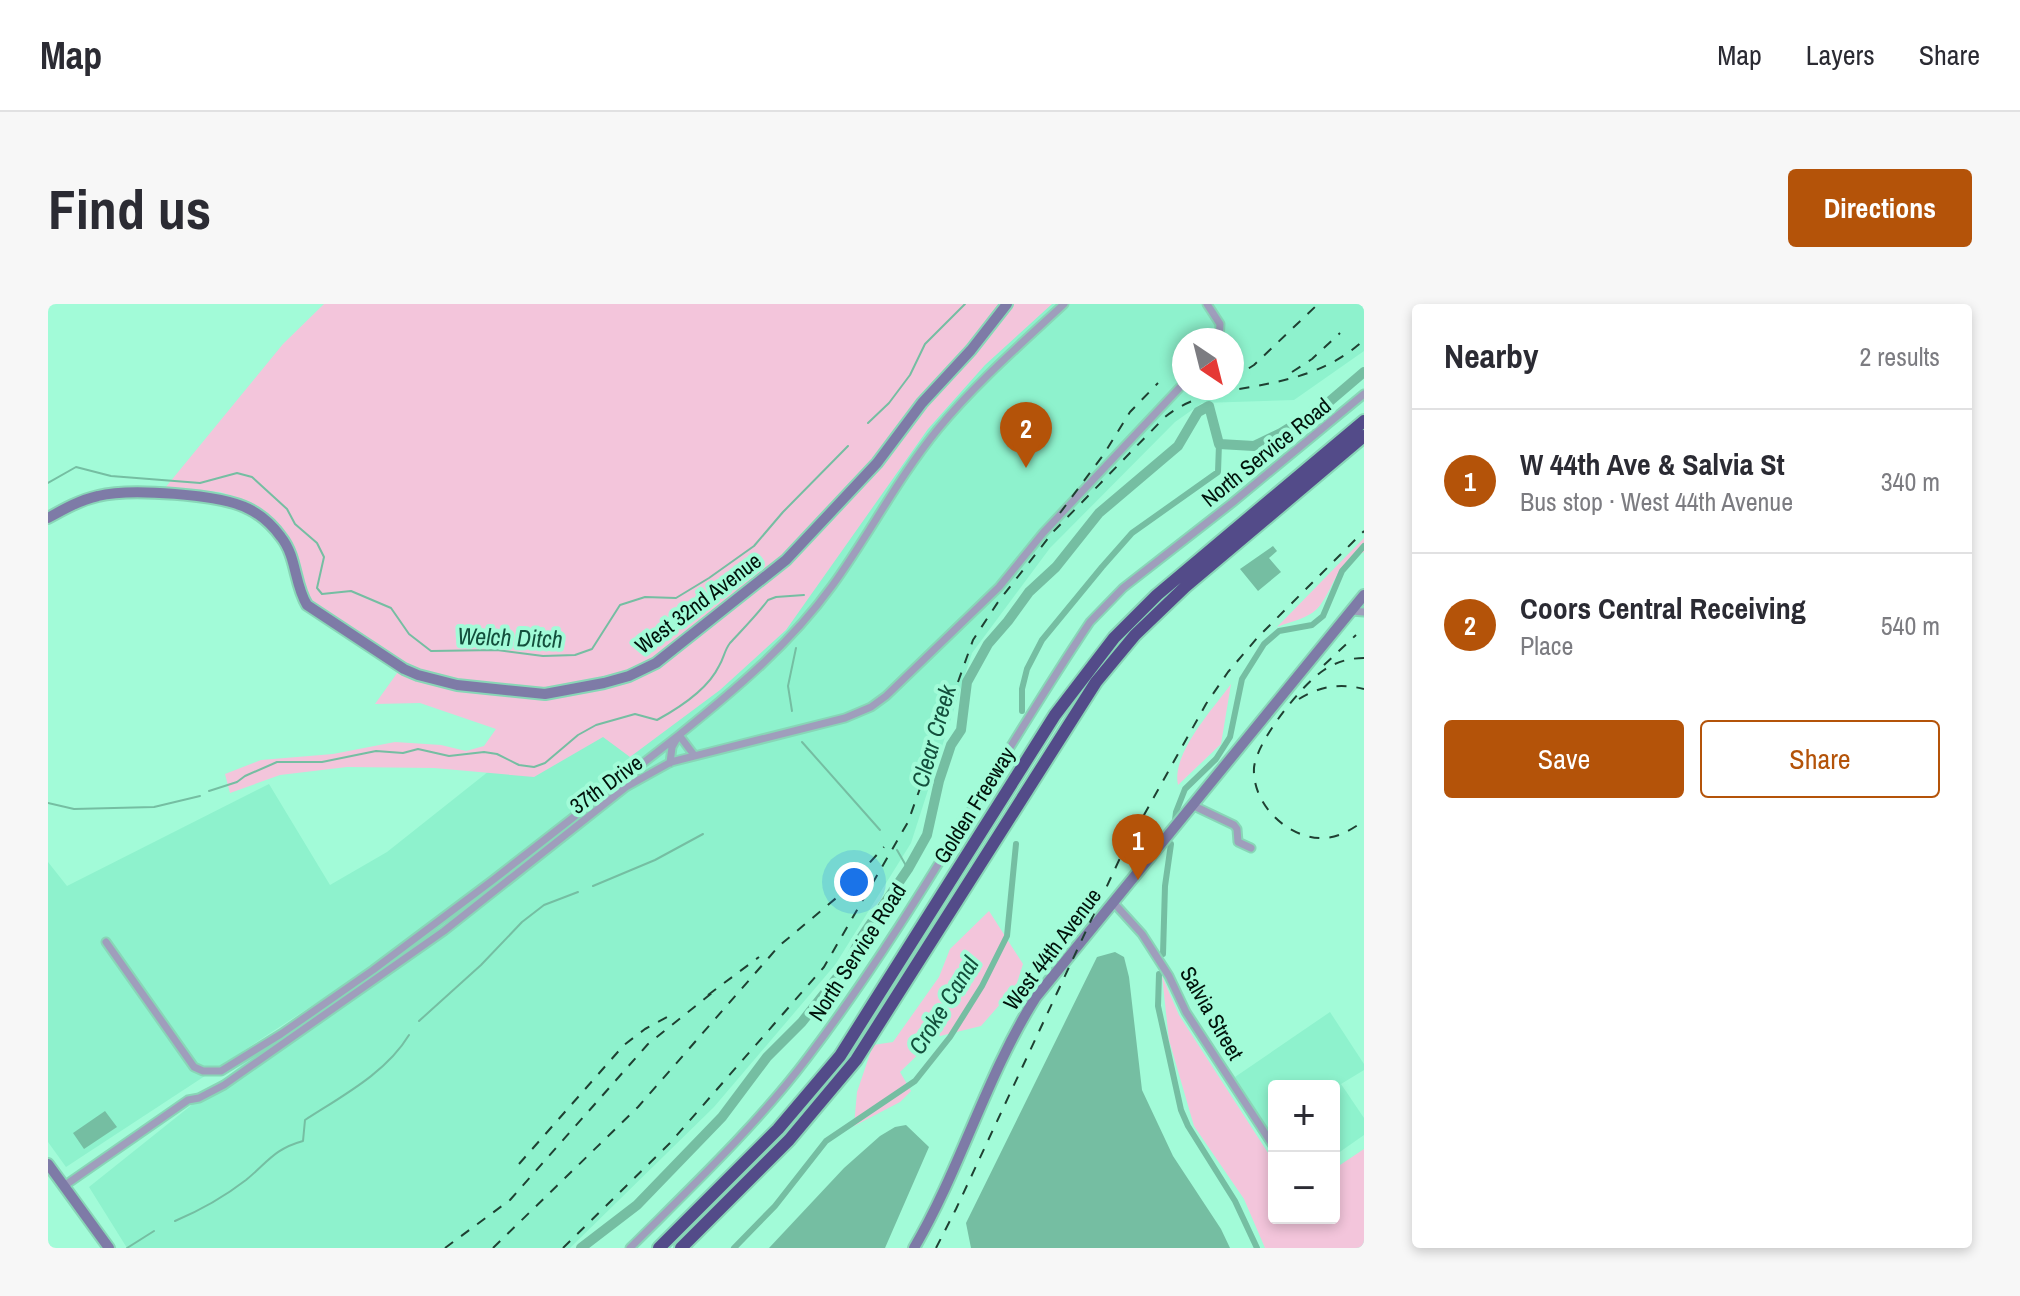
<!DOCTYPE html>
<meta charset="utf-8">
<style>
body{margin:0;font-family:"Archivo Narrow",sans-serif;background:#f7f7f7;color:#2b2b33}
.controls{position:absolute;right:24px;bottom:24px;display:grid;overflow:hidden;border-radius:8px;box-shadow:0 4px 12px #0003}
.controls button{width:72px;height:72px;display:grid;place-items:center;padding:0;border:0;border-bottom:2px solid #e1e1e2;background:#fff;color:#2b2b33;font:40px sans-serif}
.compass{position:absolute;left:1124px;top:24px;width:72px;height:72px;border-radius:50%;background:#fff;box-shadow:0 4px 12px #0003;rotate:145deg}
.you{position:absolute;left:806px;top:578px;width:28px;height:28px;margin:-20px;border:6px solid #fff;border-radius:50%;background:#1a73e8;box-shadow:0 0 0 12px #1a73e833}
.badge{display:grid;place-items:center;width:52px;height:52px;border-radius:50%;background:#b45309;color:#fff;font-size:26px;font-weight:700}
.pin{position:absolute;translate:-50% -66px;filter:drop-shadow(0 2px 4px #0008)}
.pin::after{content:'';position:absolute;top:42px;width:28px;height:24px;background:inherit;clip-path:polygon(0 0,100% 0,50% 100%)}
.list{margin:0;padding:0;list-style:none}
h2{display:flex;justify-content:space-between;align-items:center;height:104px;margin:0;padding:0 32px;font-size:34px}
h2 small{font-size:26px;font-weight:400;color:#7c7c81}
.list li{display:grid;grid-template-columns:52px 1fr auto;gap:24px;align-items:center;box-sizing:border-box;height:144px;padding:0 32px;border-top:2px solid #e1e1e2}
.list b{display:block;font-size:30px;white-space:nowrap}
.list p{margin:0;font-size:26px;white-space:nowrap;color:#7c7c81}
.list em{font-size:26px;font-style:normal;color:#7c7c81}
.actions{display:flex;gap:16px;padding:24px 32px}
.actions a{flex:1;padding:18px 0;border:2px solid #b45309;border-radius:8px;text-align:center;font-size:28px;color:#b45309}
.actions .main{background:#b45309;color:#fff}
.map{position:relative;flex:none;width:1316px;height:944px;overflow:hidden;border-radius:8px}
header{display:flex;align-items:center;gap:48px;box-sizing:border-box;height:112px;padding:0 40px;background:#fff;border-bottom:2px solid #e1e1e2}
header strong{font-size:38px}
nav{display:flex;gap:44px;margin-inline-start:auto;font-size:28px}
.intro{display:flex;align-items:center;justify-content:space-between;box-sizing:border-box;height:192px;padding:0 48px}
h1{margin:0;font-size:56px}
.button{padding:20px 36px;border-radius:8px;background:#b45309;color:#fff;font-size:28px;font-weight:700}
main{display:flex;gap:48px;padding:0 48px}
aside{flex:1;background:#fff;border-radius:8px;box-shadow:0 4px 12px #0003}
.map>svg:first-child{display:block}
</style>
<header>
<strong>Map</strong>
<nav><a>Map</a><a>Layers</a><a>Share</a></nav>
</header>
<div class="intro"><h1>Find us</h1><a class="button">Directions</a></div>
<main>
<div class="map">
<svg width="1316" height="944" viewBox="0 0 1316 944">
<rect width="100%" height="100%" fill="#a2fbd8"/>
<path fill="#8ef2cd" fill-rule="evenodd" d="M927 0H1316V47L1246 96 1154 99 1127 118 1002 244 924 349 863 539 787 661 666 803 522 944H79L41 883 285 688 18 863 0 838V558L19 582 221 480 282 581 339 548 596 344ZM1136 36H1184V84H1136Z
M1282 708 1316 760V766L1293 780 1316 814V831L1286 852V782H1226V834L1187 773Z"/>
<path fill="#f3c5db" d="M276 0H1004L937 61 880 125 738 326 672 386 582 453 555 433 486 473 386 464 299 463 232 471 182 489 177 470 213 456 285 450 347 438 393 441 418 447 436 442 448 425 372 399 327 400 357 358 266 300 256 283 245 243 227 217 215 207 202 198 172 188 117 184 235 40Z
M1316 234V248C1287 261 1289 277 1273 300 1264 314 1244 317 1229 323Z
M1183 380 1173 440 1130 481C1123 450 1165 405 1183 380Z
M941 607 975 660 968 682 933 722 888 733 852 768 863 787 852 798 806 822 809 788 825 741 845 738 891 673 902 645Z
M1114 672 1131 711 1226 858 1223 873 1226 914H1286V865L1316 845V944H1217L1196 895 1146 822 1121 736Z"/>
<path fill="#75bea2" d="M1225 242 1229 247 1221 254 1233 268 1210 287 1192 265Z
M1067 648 1076 653 1081 673 1094 786 1125 852 1173 925 1182 944H923L918 919 1049 653Z
M57 807 69 823 36 845 25 829Z
M858 821 881 843 837 944H721L796 864 832 832 847 823Z"/>
<g fill="none" stroke-linecap="round" stroke-linejoin="round">
<path stroke="#75bea2" stroke-width="2" d="M820 119 841 99 862 71 877 40 917 0
M0 179 28 163 63 172 152 179 189 169 204 173 239 205 247 220 269 239 276 253 269 284 274 290 303 287 343 304 361 330 383 347 449 346 495 352 527 351 544 345 572 301 597 293 628 294 661 274 706 242 735 208 800 142
M744 407 740 382 748 344
M754 438 832 526
M161 487 189 478 197 472 229 458H274L328 447 355 449 370 445 401 452 436 448 449 450 471 461 486 463 497 459 530 431 548 421 587 410 609 416C631 404 660 385 671 362 676 354 676 347 682 339 695 325 709 311 720 296L728 293 756 291
M0 499 26 505 106 503 152 492
M849 546 860 565
M545 582 607 556 655 530
M371 717 433 661 474 618 496 601 530 588
M127 917C153 906 176 893 198 876 220 858 226 845 255 837L257 816C294 792 338 769 361 731
M79 944 106 927"/>
<path stroke="#75bea2" stroke-width="6" d="M974 407V385L979 365 994 336 1054 263 1084 229 1170 168 1171 140
M1127 516 1128 508 1137 485 1168 455 1182 433 1194 375 1216 340 1231 327 1264 321 1275 312 1294 267 1316 242
M1115 650 1117 582 1123 540
M1111 670 1110 702 1133 806 1140 822 1187 897 1209 944
M686 944 727 902 778 837 867 777 902 733 934 682 959 632 968 540"/>
<path stroke="#75bea2" stroke-width="10" d="M533 944 589 901 674 813 719 753 754 718 799 661 813 634 860 565 879 531 891 477 903 441 913 426 919 378 940 340 960 317 981 288 1008 263 1051 209 1130 142 1150 108 1161 102 1171 140 1206 142 1233 129 1275 103 1316 68"/>
<g stroke="#88d6b7" stroke-width="11">
<path id="street" d="M1159 0 1172 20 1171 36
M1303 307 1316 308
M646 451 631 431C687 386 742 340 784 282 821 231 850 174 890 125 928 79 973 40 1016 0
M622 459 624 443 628 436
M1146 502 1186 521 1189 525 1190 538 1203 544
M1065 598 1094 630 1121 672 1138 708 1226 843
M58 638 146 763 155 767H173L233 730 325 666 445 576 631 431
M16 882 140 796 151 794 176 781 396 627 578 483 623 458 797 414 823 403 838 392 951 283 995 229 1136 79
M582 944C643 883 708 822 760 753 865 615 946 461 1042 318L1075 284 1184 199 1316 90"/>
</g>
<g stroke="#88d6b7" stroke-width="14">
<path id="secondary" d="M0 214C16 205 32 196 50 192 81 184 173 190 201 205 213 211 225 222 233 233 249 253 246 280 259 301L356 365 370 371 409 381 497 390 556 379 581 372 608 359 738 256 829 159 874 99 923 46 959 0
M0 860 61 944
M866 944C913 864 938 772 988 693L1316 291"/>
</g>
<g stroke="#88d6b7" stroke-width="16">
<path id="highway" d="M611 944 730 825 792 752 1007 411 1066 334 1109 291 1316 117
M633 944 741 836 808 756 1048 378 1087 331 1137 283 1316 132"/>
</g>
<use href="#street" stroke="#9f9ebc" stroke-width="7"/>
<use href="#secondary" stroke="#7e7ba7" stroke-width="10"/>
<use href="#highway" stroke="#534b89" stroke-width="12"/>
<path stroke="#1f4032" stroke-width="2" stroke-dasharray="10 10" stroke-linecap="butt" d="M1244 68 1264 55 1292 29
M1184 75 1206 61 1268 2
M1012 209 1056 150 1082 108 1110 79
M1316 354C1301 354 1288 358 1276 366 1253 381 1208 438 1206 464 1204 501 1241 536 1277 534 1292 533 1304 525 1316 517
M1276 361 1308 331
M1251 395C1272 382 1292 379 1316 385
M660 691 711 653
M471 860 576 741 597 725 621 712
M397 944 462 896 600 740 669 685
M445 944 590 803 731 642 793 590 836 543
M515 944 622 839 776 663 860 518 925 336 950 298 1005 228 1117 113C1139 95 1164 90 1191 85 1238 77 1280 69 1316 36
M888 944 908 905 1073 552 1158 400 1180 368 1210 333 1316 227"/>
</g>
<g text-anchor="middle" dominant-baseline="central" stroke-width="8" stroke-linejoin="round" paint-order="stroke">
<g font-size="22" fill="#00130b" stroke="#a2fbd8">
<text transform="translate(1218 148) rotate(-39)">North Service Road</text>
<text transform="translate(650 299) rotate(-37)">West 32nd Avenue</text>
<text transform="translate(558 480) rotate(-36)">37th Drive</text>
<text transform="translate(926 501) rotate(-58)">Golden Freeway</text>
<text transform="translate(1004 645) rotate(-53)">West 44th Avenue</text>
<text transform="translate(809 648) rotate(-57)">North Service Road</text>
<text transform="translate(1164 709) rotate(60)">Salvia Street</text>
</g>
<g font-size="24" font-style="italic" fill="#134f3c" stroke="#a2fbd8">
<text transform="translate(462 333) rotate(2)">Welch Ditch</text>
<text transform="translate(885 432) rotate(-74)">Clear Creek</text>
<text transform="translate(895 701) rotate(-58)">Croke Canal</text>
</g>
</g>
</svg>
<div class="controls">
<button>+</button>
<button>−</button>
</div>
<svg class="compass" viewBox="-18 -18 36 36"><path d="M0-13l5 13h-10z" fill="#e53935"/><path d="M0 13l5-13h-10z" fill="#7c7c81"/></svg>
<div class="you"></div>
<div class="pin badge" style="left:1090px;top:576px">1</div>
<div class="pin badge" style="left:978px;top:164px">2</div>
</div>
<aside>
<h2>Nearby<small>2 results</small></h2>
<ul class="list">
<li><span class="badge">1</span><div><b>W 44th Ave &amp; Salvia St</b><p>Bus stop · West 44th Avenue</p></div><em>340 m</em></li>
<li><span class="badge">2</span><div><b>Coors Central Receiving</b><p>Place</p></div><em>540 m</em></li>
</ul>
<div class="actions"><a class="main">Save</a><a>Share</a></div>
</aside>
</main>
